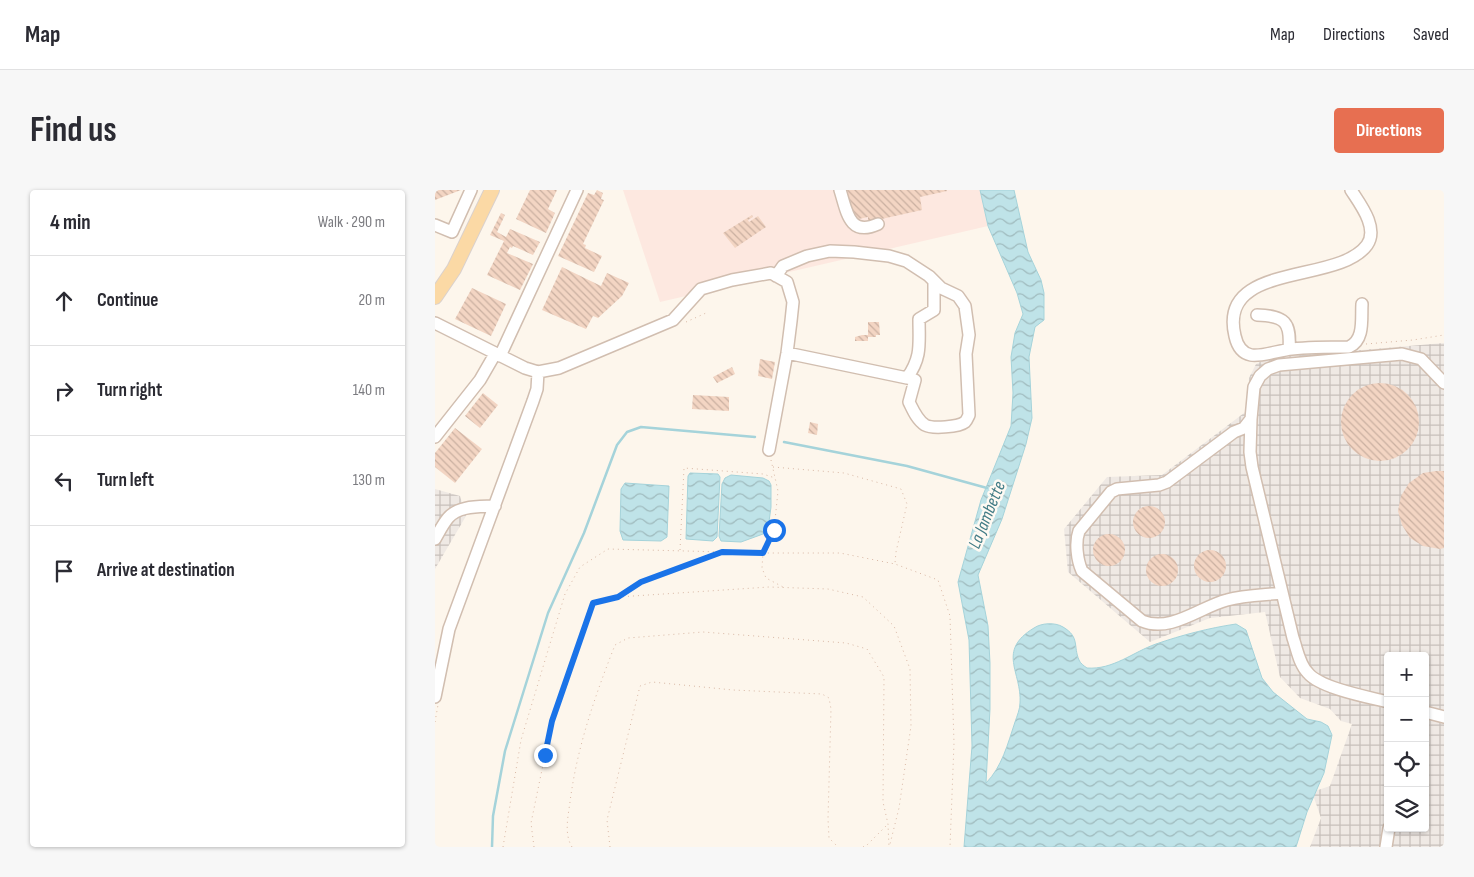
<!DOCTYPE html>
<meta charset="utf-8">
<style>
body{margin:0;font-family:"Sofia Sans Condensed",sans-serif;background:#f7f7f7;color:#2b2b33}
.controls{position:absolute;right:15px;bottom:15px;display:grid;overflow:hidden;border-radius:5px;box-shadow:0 1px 4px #0004}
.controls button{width:45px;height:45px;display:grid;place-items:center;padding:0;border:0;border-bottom:1px solid #e1e1e2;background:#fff;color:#2b2b33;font:25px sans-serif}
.stop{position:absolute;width:15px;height:15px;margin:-11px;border:4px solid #1a73e8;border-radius:50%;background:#fff}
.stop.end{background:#1a73e8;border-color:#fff;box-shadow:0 1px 5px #0008}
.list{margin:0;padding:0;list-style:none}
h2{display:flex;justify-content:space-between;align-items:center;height:65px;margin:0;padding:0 20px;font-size:21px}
h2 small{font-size:16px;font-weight:400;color:#7c7c81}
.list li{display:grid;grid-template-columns:32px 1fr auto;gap:15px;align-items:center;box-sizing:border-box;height:90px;padding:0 20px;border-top:1px solid #e1e1e2}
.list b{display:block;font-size:19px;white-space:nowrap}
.list em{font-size:16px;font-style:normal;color:#7c7c81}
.icon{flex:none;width:28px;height:28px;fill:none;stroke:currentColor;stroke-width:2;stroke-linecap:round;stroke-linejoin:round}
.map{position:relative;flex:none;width:1009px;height:657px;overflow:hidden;border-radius:5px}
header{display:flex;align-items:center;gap:30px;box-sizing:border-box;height:70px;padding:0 25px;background:#fff;border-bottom:1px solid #e1e1e2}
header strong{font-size:24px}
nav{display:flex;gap:28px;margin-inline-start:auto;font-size:18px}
.intro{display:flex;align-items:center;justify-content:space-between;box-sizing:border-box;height:120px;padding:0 30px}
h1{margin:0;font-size:35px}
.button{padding:12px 22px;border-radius:5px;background:#e76f51;color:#fff;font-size:18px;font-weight:700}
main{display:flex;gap:30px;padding:0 30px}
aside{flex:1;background:#fff;border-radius:5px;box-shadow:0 1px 4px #0004}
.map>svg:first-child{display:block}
</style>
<header>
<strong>Map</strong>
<nav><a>Map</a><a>Directions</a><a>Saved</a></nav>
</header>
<div class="intro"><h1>Find us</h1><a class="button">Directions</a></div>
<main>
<aside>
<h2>4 min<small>Walk · 290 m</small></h2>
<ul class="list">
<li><svg class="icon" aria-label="ahead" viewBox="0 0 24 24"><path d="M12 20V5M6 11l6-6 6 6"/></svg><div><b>Continue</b></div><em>20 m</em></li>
<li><svg class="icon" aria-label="right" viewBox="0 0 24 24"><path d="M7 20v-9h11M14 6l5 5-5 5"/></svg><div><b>Turn right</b></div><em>140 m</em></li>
<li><svg class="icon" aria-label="left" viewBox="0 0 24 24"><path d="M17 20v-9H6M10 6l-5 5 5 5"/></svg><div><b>Turn left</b></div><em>130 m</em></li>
<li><svg class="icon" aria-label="arrive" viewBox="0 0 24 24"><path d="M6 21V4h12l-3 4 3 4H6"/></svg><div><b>Arrive at destination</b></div></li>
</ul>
</aside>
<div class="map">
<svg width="1009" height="657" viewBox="0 0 1009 657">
<defs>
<pattern id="industrial-grid" width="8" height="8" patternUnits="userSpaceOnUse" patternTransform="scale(1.25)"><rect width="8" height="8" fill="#efe9e4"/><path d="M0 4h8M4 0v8" fill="none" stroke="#c7c0bb"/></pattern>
<pattern id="water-waves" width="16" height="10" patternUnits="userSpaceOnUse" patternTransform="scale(1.25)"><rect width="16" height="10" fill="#bfe3e8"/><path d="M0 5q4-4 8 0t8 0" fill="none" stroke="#a0bbbe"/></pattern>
<pattern id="building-back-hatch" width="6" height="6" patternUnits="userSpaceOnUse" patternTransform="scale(1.25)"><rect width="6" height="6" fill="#f3d5c3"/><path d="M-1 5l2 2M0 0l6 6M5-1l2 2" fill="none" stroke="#cab0a1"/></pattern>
</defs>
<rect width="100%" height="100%" fill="#fdf6ec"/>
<path fill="#fde8e0" d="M188 0H545L553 36 225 112Z"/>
<path fill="url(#industrial-grid)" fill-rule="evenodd" d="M1009 153V657H875L886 628 877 602 895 596 917 534 906 531 895 519 865 508 845 487 830 422 775 428 715 452 633 382 629 339 672 287 727 285 813 220 814 188 821 174 833 168ZM953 466H990V638H953Z
M0 299 25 306 31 326 0 379Z"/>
<path fill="url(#water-waves)" stroke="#a5d3da" d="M545 0H579L593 62 606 90 609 103V130L600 137 594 167 597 228 591 254 567 329 543 385 553 436 555 473V519L551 593C567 577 573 553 580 532 582 526 585 519 585 513 587 482 561 461 599 438 606 433 620 432 628 437 645 447 638 456 644 470 645 473 649 476 652 478 678 480 698 462 721 454 747 445 774 438 801 434L811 440 827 488 838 502 872 529 886 532 893 536 897 545 889 583 872 622 861 657H529L537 556 534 450 523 392 546 310 576 236 578 203 576 167 580 143 588 124 582 103 553 36Z
M255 283 283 284 285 287 282 347 278 351 251 349 253 286Z
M296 285 328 288 334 291 336 295V317L333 339 328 344 306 352 286 351 284 346 287 294 290 288Z
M190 293 234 296 232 347 226 351 188 350 185 341 186 299Z"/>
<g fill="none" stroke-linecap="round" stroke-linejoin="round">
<path stroke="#a5d3da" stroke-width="2.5" d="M349 252 472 276 552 298
M57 657 58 626 70 561 113 423 149 343 182 255 192 242 206 237 320 247"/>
</g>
<path fill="url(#building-back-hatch)" d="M0 0H26L0 10Z
M95 0H122L113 19 120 23 111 43 81 29Z
M162 0 168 3 166 9 169 10 148 54 151 55 150 58 167 66 159 82 123 66 153 3 159 5Z
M412 0H512V1L485 7 487 20 433 32V27L419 30Z
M66 23 70 25 62 42 71 47 75 39 105 52 98 65 78 56 77 58 75 57 72 63 98 74 85 100 52 85 69 51 55 45Z
M317 25 318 27 313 30 314 32 323 26 331 37 300 58 288 43Z
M127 77 166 96 172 83 194 93 187 106 163 128 158 126 151 139 107 120Z
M37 98 71 114 56 146 20 129Z
M433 132H444L445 145H441V147H433Z
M427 145H433V151H420V147Z
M325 169 340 172 337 189 323 186Z
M297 177 300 184 282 193 278 187Z
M906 232a39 39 0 1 1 78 0a39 39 0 1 1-78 0Z
M48 203 63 215 45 238 30 226Z
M258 205 294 207V221L257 219Z
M375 232 383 234 382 245 373 243Z
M20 238 47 259 20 293 0 277V263Z
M1001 281H1009V358L1005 359 988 356 975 348 967 335 963 321 966 306 974 293 988 283Z
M698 332a16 16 0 1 1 32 0a16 16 0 1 1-32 0Z
M658 360a16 16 0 1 1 32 0a16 16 0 1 1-32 0Z
M759 376a16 16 0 1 1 32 0a16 16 0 1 1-32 0Z
M711 380a16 16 0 1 1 32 0a16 16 0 1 1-32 0Z"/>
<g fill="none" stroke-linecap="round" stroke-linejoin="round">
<g stroke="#d1beb0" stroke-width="14">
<path id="minor" d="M405 0C412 22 414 47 443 34
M916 0C925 14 944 38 932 55 903 95 782 71 800 146 802 155 806 163 816 165 827 167 845 160 857 159 876 157 895 157 914 157 930 150 926 128 927 114
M0 35 17 42 36 0
M341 86 348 76 372 66 395 61 419 62 454 66 471 71 494 86 506 98 523 106 530 116 534 145 531 164 534 225C533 227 532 230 530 232 524 237 497 239 490 235 482 230 478 220 474 212L480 190 472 188
M822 125C850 126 856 132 854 159
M0 133 90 178 103 182 124 178 238 130 266 99 297 90 336 83 352 92 358 112 356 131 352 163 334 260
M352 163 472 188C487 167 484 154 484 129L499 120V91
M65 166 142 0
M816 229 809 238 799 242 732 292 724 295 682 299 676 302 644 341C640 352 642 370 647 381L707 431C736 443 765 417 792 410 809 405 829 405 847 403
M0 247 45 190 60 164
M0 349C4 342 8 334 13 328 24 315 45 317 60 316
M0 507 14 439 98 211 102 199 103 182
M953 512C933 507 885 498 873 483 864 474 862 459 858 448L817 277 815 262 816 229 819 197 825 186 833 179 844 175 967 164 986 169 1009 193
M990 522 1009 527
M951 657 954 638"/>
</g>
<g stroke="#dad1cd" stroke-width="16">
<path id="major" d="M0 107 19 79 57 0"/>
</g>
<path stroke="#d9b8a5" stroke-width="1" stroke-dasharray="1 4" stroke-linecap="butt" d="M251 132 271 123
M931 154 978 150 1009 145
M336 270 343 301 339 340 328 363 327 378 331 388 348 397
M338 277 409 283 466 299 472 314 461 362 460 373
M245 360 249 278 328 284 340 288
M183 407 334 397 393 399 428 407 459 436 475 479 476 536 464 618 455 654
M0 532 3 515
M68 657 86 550 130 404 145 377 173 359 328 363H405L460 374 503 390 515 426 519 553 515 657
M99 657 96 633 117 531 158 413 183 407 206 391 286 362
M137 657C129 644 133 627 135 612 142 557 160 506 180 455L193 448 268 442 411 453 432 459 449 487 448 612 453 634 454 657
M175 657 172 630 205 496 217 492 298 500 387 504 394 508 396 519 393 629 394 648 403 657
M428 657 432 655 453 634"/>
<use href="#minor" stroke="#fff" stroke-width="11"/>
<use href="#major" stroke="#fbd9a5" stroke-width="14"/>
</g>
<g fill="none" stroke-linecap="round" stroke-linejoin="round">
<path stroke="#1a73e8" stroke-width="6" d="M110 565 117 531 158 413 183 407 206 392 287 362 328 363 339 340"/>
</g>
<g text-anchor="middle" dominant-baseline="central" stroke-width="5" stroke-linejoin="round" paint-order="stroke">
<g font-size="18" font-style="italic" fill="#437c86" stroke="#fffaf3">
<text transform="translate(552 325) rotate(-68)">La Jambette</text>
</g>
</g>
</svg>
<div class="controls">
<button>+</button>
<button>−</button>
<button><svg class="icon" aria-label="locate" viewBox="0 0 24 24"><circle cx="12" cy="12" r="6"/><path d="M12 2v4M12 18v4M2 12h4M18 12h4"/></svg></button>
<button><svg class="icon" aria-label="layers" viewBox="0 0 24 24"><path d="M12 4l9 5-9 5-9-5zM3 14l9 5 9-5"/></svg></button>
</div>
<div class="stop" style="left:339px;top:340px"></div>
<div class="stop end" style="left:110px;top:565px"></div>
</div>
</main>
